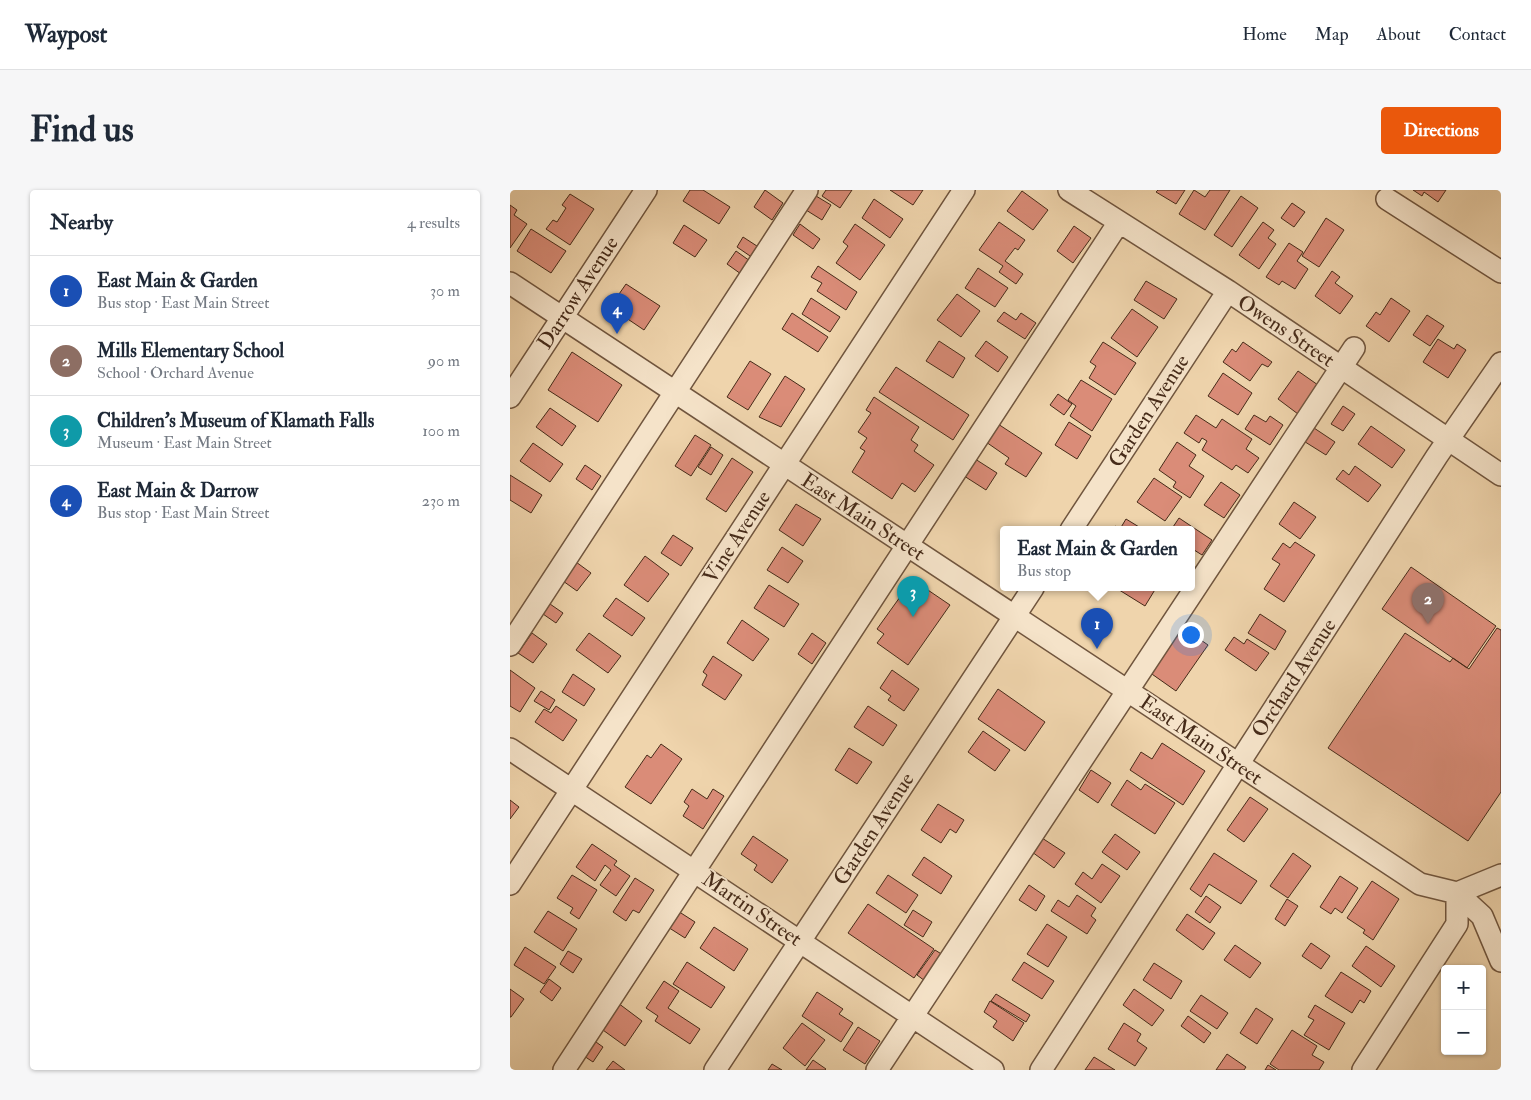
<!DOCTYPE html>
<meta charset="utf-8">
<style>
body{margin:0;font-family:"IM FELL Double Pica",serif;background:#f6f6f7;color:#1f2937}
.controls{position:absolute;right:15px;bottom:15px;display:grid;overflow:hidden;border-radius:5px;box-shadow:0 1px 4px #0004}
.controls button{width:45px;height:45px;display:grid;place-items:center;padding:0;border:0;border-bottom:1px solid #e0e1e3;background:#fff;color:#1f2937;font:25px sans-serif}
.you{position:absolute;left:680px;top:444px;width:18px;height:18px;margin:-12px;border:4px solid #fff;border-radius:50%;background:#1a73e8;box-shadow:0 0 0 8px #1a73e833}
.badge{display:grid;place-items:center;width:32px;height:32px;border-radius:50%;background:#ea580c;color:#fff;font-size:16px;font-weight:700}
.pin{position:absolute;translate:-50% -41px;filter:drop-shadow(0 1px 2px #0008)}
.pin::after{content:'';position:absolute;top:26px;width:18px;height:15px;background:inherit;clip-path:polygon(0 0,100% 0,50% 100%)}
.popup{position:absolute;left:490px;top:336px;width:195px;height:65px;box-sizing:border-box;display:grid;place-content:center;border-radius:5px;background:#fff;filter:drop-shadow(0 1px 4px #0005);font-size:16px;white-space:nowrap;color:#747a83}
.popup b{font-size:19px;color:#1f2937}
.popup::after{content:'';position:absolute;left:50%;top:100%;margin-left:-10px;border:10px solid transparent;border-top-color:#fff}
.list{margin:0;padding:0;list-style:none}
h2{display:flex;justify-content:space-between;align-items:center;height:65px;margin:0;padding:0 20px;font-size:21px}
h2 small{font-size:16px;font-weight:400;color:#747a83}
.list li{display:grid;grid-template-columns:32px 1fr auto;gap:15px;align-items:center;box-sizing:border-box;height:70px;padding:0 20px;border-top:1px solid #e0e1e3}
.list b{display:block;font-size:19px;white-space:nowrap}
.list p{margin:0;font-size:16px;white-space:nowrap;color:#747a83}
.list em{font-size:16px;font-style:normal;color:#747a83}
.map{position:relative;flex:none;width:991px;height:880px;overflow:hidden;border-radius:5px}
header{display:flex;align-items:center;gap:30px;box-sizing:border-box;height:70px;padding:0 25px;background:#fff;border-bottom:1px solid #e0e1e3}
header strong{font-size:24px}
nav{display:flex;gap:28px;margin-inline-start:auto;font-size:18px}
.intro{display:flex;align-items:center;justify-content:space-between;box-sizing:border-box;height:120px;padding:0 30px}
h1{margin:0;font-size:35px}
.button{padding:12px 22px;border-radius:5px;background:#ea580c;color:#fff;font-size:18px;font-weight:700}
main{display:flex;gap:30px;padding:0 30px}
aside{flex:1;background:#fff;border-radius:5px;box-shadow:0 1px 4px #0004}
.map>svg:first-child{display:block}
</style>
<header>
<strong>Waypost</strong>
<nav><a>Home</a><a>Map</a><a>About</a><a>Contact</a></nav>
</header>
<div class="intro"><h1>Find us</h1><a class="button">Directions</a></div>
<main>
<aside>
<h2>Nearby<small>4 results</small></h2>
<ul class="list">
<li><span class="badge" style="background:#1a4fb4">1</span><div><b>East Main &amp; Garden</b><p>Bus stop · East Main Street</p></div><em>30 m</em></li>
<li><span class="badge" style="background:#8d6e63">2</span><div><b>Mills Elementary School</b><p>School · Orchard Avenue</p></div><em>90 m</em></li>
<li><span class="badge" style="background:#0f9aa8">3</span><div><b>Children’s Museum of Klamath Falls</b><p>Museum · East Main Street</p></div><em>100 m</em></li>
<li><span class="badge" style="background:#1a4fb4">4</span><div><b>East Main &amp; Darrow</b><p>Bus stop · East Main Street</p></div><em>230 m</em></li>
</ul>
</aside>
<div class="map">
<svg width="991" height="880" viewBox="0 0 991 880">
<rect width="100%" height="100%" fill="#efd4ac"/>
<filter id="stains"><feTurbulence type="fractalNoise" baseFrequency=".004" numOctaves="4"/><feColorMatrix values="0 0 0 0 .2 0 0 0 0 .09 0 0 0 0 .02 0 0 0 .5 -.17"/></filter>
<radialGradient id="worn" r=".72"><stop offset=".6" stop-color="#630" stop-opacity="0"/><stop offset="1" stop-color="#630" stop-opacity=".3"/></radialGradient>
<path fill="#da8c78" stroke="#462b19" d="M180 0H193L220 17 209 34 173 11Z
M255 0 273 13 262 30 244 17Z
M316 0H342L330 18 312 6Z
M380 0H413L403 15Z
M648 0H675L666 14 646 2Z
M684 0 695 7 700 0H720L695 40 669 24Z
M903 0H936L928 12 914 2 912 6Z
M512 1 538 20 523 40 497 21Z
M60 4 84 19 60 55 36 39 43 30 47 32 56 18 52 15Z
M306 6 321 15 312 30 296 20Z
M731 6 748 18 722 57 704 45Z
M364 9 393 29 380 48 352 28Z
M782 13 795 22 784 37 771 28Z
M0 15 7 20 4 25 17 34 0 58Z
M816 28 834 40 809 77 792 66Z
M489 32 515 50 508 60 505 58 495 71 513 84 506 94 489 82 493 76 469 60Z
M753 32 764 40 758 48 766 54 749 79 729 65Z
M290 34 310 49 303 59 283 45Z
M345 34 375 55 350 90 326 73 338 56 333 52Z
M174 35 197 50 185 67 163 53Z
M564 36 581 48 563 73 547 61Z
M21 39 56 61 41 83 7 61Z
M233 47 250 58 243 68 227 57Z
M779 53 793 62 787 71 798 79 785 99 772 91 769 95 756 87Z
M226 61 240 71 231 84 217 74Z
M308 76 347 102 336 120 307 101 312 93 301 87Z
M468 78 498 98 485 117 455 98Z
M822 81 830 87 825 93 843 106 830 124 805 106Z
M636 91 667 109 654 129 624 110Z
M116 94 150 116 134 140 100 117Z
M447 104 470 121 451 147 427 130Z
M301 108 330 127 320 142 292 124Z
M881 108 900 121 879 152 856 136 866 122 870 125Z
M622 119 648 137 627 167 601 148Z
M494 122 506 130 511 123 526 133 515 149 487 131Z
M282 123 318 147 308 162 272 139Z
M917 125 934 136 920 156 903 145Z
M928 149 944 159 947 154 956 160 938 188 913 172Z
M429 151 455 168 443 188 416 171Z
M476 151 498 167 488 182 465 166Z
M593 152 626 173 605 205 579 188 586 176 580 172Z
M733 152 762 172 758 177 752 174 740 191 713 172 722 159 726 162Z
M62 162 112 195 88 232 38 200Z
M240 171 261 184 238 220 217 207Z
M386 177 459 225 443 250 369 202Z
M788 181 808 195 788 224 768 209Z
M713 183 742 203 728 225 698 206Z
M275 186 295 199 271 237 249 227Z
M571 190 602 209 582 241 560 226 566 216 558 210Z
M548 204 562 214 554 225 540 215Z
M364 207 409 237 401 250 408 255 404 261 424 275 405 302 392 293 382 309 342 282 355 261 350 258 357 248 348 242 361 223 356 220Z
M833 216 845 224 833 241 821 234Z
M40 218 66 236 52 256 26 237Z
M686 225 706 238 712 229 742 249 736 259 749 268 738 283 726 275 722 280 692 260 697 251 692 248 689 253 674 243Z
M744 225 756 232 760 226 773 235 760 255 735 239Z
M559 232 581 246 567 269 545 255Z
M488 234 532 263 516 287 495 274 499 268 476 252Z
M801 236 825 252 816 265 792 250Z
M861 236 895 260 882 278 848 254Z
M185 245 201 255 181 286 165 276Z
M667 252 686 265 679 276 694 286 680 308 663 297 666 292 649 280Z
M23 253 53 274 40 292 10 271Z
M201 257 213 265 201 285 188 277Z
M462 267 487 283 476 300 451 284Z
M222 268 243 282 216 322 196 309Z
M75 275 91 286 82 300 66 289Z
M845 276 871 295 858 312 826 289 833 280 839 285Z
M0 285 32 305 21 323 0 310Z
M644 288 672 307 655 331 627 312Z
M711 292 730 305 714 328 694 315Z
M784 312 806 327 790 349 769 334Z
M286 314 311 329 293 356 269 340Z
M669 328 702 350 692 365 681 358V340H661Z
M616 329 634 340H602L605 336 610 339Z
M163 345 183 358 171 376 151 363Z
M785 352 805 365 774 412 754 399 770 374 762 369 773 353 780 358Z
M272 357 293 371 278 393 257 380Z
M135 366 159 384 138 412 114 395Z
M66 372 81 383 67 401 53 391Z
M901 377 986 436 957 478 872 419Z
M259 395 289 414 274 437 244 418Z
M412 396 440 415 398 475 367 453 374 444 367 439 390 407 400 414Z
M606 398H646L635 416Z
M106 408 135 428 122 446 93 426Z
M40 414 53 423 46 433 33 424Z
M750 424 776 441 765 460 738 443Z
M232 430 259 449 243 471 217 453Z
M671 436 698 455 666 501 639 482Z
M987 438 991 440V602L958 651 818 558 895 443 940 472 943 468 959 479Z
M22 443 37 454 23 473 8 463Z
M79 443 111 466 98 483 66 460Z
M302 443 316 453 302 474 288 464Z
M724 447 734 454 737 449 759 463 746 481 715 460Z
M203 466 232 485 215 510 192 495 197 485 193 482Z
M0 480 25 498 10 522 0 516Z
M382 480 409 499 394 521 378 510 381 506 370 498Z
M63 484 85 499 74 516 52 502Z
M488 499 535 532 515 561 468 529Z
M31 501 45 510 39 520 24 511Z
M46 516 67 530 53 551 25 532 34 519 41 523Z
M358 516 387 535 373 556 344 537Z
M473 541 500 560 485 581 458 562Z
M652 553 695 581 673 615 620 580 631 562 642 569Z
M151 554 172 569 141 614 115 597 137 565 141 568Z
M339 558 362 572 347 594 325 580Z
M581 580 601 593 588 613 569 600Z
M617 590 631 600 635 594 665 613 645 644 601 615Z
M182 599 197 609 203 599 214 606 193 639 173 626 179 616 174 612Z
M740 607 758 619 734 652 717 640Z
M0 610 9 617 0 629Z
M428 614 454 630 446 643 440 639 431 653 411 640Z
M605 644 630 662 617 680 592 662Z
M243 646 278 670 262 693 244 680 247 675 231 664Z
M532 648 555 663 544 678 522 662Z
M82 654 107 671 104 675 120 686 106 706 90 695 101 680 95 675 85 691 66 677Z
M704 663 747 691 731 714 699 694 691 707 680 699Z
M783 663 801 676 778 708 760 696Z
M414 667 442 686 431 704 402 685Z
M592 674 610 686 591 713 565 694 573 682 582 689Z
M62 685 87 700 69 729 60 723 63 718 47 708Z
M378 685 408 705 396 723 366 703Z
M830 686 848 698 832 723 825 718 821 724 810 717Z
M125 688 144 700 129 723 123 720 116 731 103 722Z
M862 691 889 709 863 750 853 743 855 740 837 728Z
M519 695 535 706 526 721 509 710Z
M567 705 586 718 581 726 586 730 577 744 541 721 548 710 559 717Z
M696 706 711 717 700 733 685 722Z
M777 709 788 716 775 736 765 729Z
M358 714 424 759 404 788 338 743Z
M160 716 185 732 175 748 150 732Z
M403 720 422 732 413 747 394 735Z
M38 721 67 739 53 761 24 742Z
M677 724 705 743 693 760 666 740Z
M537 734 557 747 538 777 517 764Z
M204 737 238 759 224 781 190 758Z
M801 753 820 766 811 779 792 766Z
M725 755 751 773 740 788 714 770Z
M856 756 885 776 871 797 842 776Z
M15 757 46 777 34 794 4 775Z
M425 760 433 765 415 791 407 785Z
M58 761 72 769 63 783 50 774Z
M177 772 215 797 201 818 163 794Z
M514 772 544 791 532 809 502 790Z
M644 773 672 791 661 809 633 790Z
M831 782 861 801 854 813 850 810 842 823 815 806Z
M39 789 51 798 42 811 30 802Z
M154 791 169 801 158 818 190 839 180 854 145 831 148 826 136 818Z
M0 799 14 809 1 827H0Z
M624 799 654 820 642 836 613 815Z
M307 802 333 819 329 824 343 833 331 852 292 826Z
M486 804 520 825 516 832 481 811Z
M691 805 718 823 707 839 680 821Z
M104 810 132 831 115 856 86 835Z
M480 811 514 833 503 851 483 837 487 831 474 822Z
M805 815 835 833 819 860 794 845 804 830 798 827Z
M746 818 763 829 747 854 730 843Z
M678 826 701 843 694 853 671 836Z
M292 833 315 850 295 876 273 858Z
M614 833 631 844 627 851 637 858 625 876 598 859Z
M348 837 370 851 355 874 333 860Z
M782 840 807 856 802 865 814 872 809 880H769L760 874Z
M79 847 93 857 83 872 68 862Z
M717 864 736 877 734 880H706Z
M584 867 605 880H575Z
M303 870 316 879 315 880H296Z
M103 871 115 880H96Z
M262 874 272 880H258Z
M758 875 766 880H755Z"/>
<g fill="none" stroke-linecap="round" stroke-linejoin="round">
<g stroke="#70553e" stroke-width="24">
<path id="minor" d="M559 0 718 101 991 285
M877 9 991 82
M0 93 910 694 947 703 991 685
M0 207 136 0
M561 340 718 101
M0 455 297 0
M0 559 483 880
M0 694 454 0
M947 703 972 726 991 771
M54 880 609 32
M205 880 523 398
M367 880 844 158
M531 880 927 266 991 173
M853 880 947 734V703"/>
</g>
<use href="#minor" stroke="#f5e3c9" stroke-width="21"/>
</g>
<g text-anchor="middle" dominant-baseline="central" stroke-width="4" stroke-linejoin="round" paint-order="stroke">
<g font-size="21" fill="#462b19" stroke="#f5e3c9">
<text transform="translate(68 103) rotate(-57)">Darrow Avenue</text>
<text transform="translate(776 141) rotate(34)">Owens Street</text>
<text transform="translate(639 221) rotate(-57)">Garden Avenue</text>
<text transform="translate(353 327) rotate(33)">East Main Street</text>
<text transform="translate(227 347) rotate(-57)">Vine Avenue</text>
<text transform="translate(784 488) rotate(-57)">Orchard Avenue</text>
<text transform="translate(691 550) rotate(34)">East Main Street</text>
<text transform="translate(364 639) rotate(-57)">Garden Avenue</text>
<text transform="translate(242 719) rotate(34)">Martin Street</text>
</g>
</g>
<rect width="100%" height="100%" filter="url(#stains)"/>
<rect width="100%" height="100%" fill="url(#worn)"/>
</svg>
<div class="controls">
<button>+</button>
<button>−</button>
</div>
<div class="you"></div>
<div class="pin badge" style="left:587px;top:459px;background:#1a4fb4">1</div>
<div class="popup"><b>East Main &amp; Garden</b>Bus stop</div>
<div class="pin badge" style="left:918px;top:434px;background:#8d6e63">2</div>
<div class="pin badge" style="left:403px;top:427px;background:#0f9aa8">3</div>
<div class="pin badge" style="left:107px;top:144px;background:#1a4fb4">4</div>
</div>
</main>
